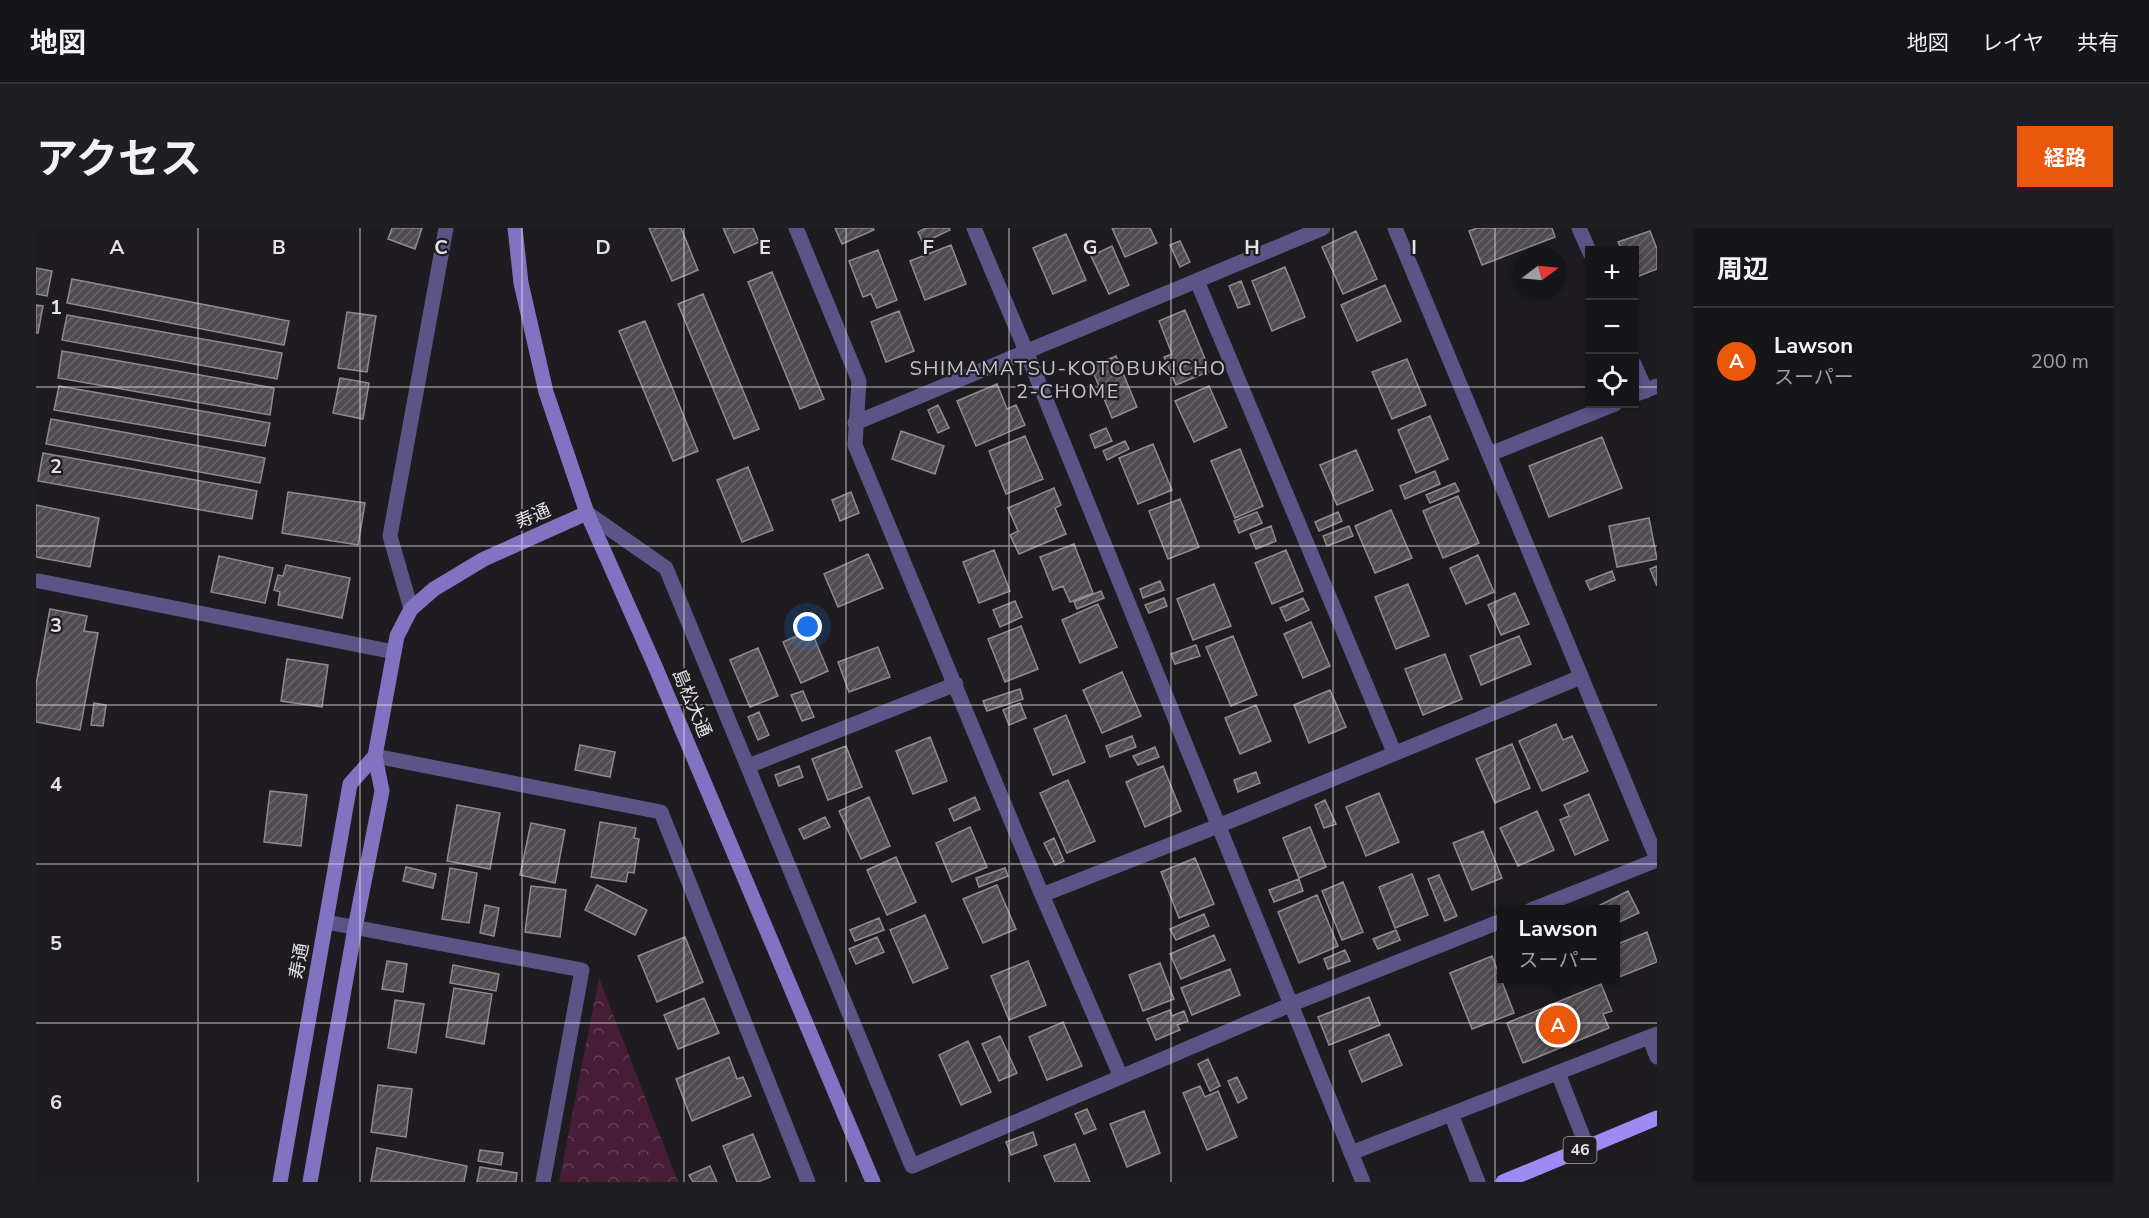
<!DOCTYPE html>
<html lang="ja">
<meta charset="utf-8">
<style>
body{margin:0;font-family:"Nunito Sans","Noto Sans JP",sans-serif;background:#1f1e21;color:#f1f3f6}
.controls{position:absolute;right:18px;top:18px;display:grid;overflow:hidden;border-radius:0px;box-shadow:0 3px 9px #0003}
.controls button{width:54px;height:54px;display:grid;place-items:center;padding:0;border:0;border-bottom:2px solid #353437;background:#161518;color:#f1f3f6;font:30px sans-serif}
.compass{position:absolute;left:1477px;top:18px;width:54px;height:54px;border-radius:50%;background:#161518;box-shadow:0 3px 9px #0003;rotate:74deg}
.you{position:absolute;left:772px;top:399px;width:21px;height:21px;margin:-15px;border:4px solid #fff;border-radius:50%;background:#1a73e8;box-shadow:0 0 0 9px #1a73e833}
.badge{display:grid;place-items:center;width:39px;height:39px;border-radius:50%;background:#ea580c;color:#fff;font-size:20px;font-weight:700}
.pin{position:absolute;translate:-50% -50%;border:3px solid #fff;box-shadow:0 2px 6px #0006}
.popup{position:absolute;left:1461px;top:677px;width:123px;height:78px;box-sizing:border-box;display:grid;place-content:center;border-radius:0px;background:#161518;filter:drop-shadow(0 2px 4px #0005);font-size:20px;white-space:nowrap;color:#9e9fa2}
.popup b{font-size:22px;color:#f1f3f6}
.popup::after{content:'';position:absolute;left:50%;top:100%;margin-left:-12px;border:12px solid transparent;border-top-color:#161518}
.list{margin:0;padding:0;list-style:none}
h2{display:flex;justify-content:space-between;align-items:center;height:78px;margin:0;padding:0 24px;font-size:26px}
h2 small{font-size:20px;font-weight:400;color:#9e9fa2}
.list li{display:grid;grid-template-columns:39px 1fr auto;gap:18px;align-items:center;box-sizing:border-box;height:108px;padding:0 24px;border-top:2px solid #353437}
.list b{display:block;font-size:22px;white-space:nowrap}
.list p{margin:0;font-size:20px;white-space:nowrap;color:#9e9fa2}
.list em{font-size:20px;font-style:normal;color:#9e9fa2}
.icon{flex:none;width:33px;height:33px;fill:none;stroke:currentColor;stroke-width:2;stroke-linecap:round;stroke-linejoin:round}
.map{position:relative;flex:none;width:1621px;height:954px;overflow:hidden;border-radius:0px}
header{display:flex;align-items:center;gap:36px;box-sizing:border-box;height:84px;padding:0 30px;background:#161518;border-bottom:2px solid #353437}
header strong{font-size:28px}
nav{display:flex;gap:33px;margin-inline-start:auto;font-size:21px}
.intro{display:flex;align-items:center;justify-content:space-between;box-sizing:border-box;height:144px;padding:0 36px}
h1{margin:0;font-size:42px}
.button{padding:15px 27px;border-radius:0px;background:#ea580c;color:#fff;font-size:21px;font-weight:700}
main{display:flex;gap:36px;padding:0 36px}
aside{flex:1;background:#161518;border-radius:0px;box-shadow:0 3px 9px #0003}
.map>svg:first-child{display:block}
</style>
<header>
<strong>地図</strong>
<nav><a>地図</a><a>レイヤ</a><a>共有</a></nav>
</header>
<div class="intro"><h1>アクセス</h1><a class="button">経路</a></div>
<main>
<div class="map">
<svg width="1621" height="954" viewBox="0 0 1621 954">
<defs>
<pattern id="park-crowns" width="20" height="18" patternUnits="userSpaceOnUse" patternTransform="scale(1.5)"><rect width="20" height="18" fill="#471e36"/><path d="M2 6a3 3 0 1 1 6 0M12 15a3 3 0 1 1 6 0" fill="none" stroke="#613e53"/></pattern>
<pattern id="building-hatch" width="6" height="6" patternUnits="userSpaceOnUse" patternTransform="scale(1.5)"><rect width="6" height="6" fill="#504b4f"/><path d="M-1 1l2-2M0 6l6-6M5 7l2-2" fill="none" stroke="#696568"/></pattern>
</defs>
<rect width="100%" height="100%" fill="#1e1c20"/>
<path fill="url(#park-crowns)" d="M563 750 642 954H523Z"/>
<path fill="url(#building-hatch)" stroke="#8f8a8f" stroke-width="1.5" d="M356 0H386L379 21 352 11Z
M613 0H645L662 42 636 53Z
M687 0H717L723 14 698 25Z
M799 0H837L838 2 806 16Z
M890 0H913L914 2 887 15 882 4Z
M1076 0H1114L1121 15 1089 29Z
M1441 0H1516L1519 9 1446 37 1433 3Z
M1320 3 1341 51 1307 66 1286 19Z
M1614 3 1621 21V41L1598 50V22H1586L1582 14Z
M1030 6 1050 52 1017 66 997 20Z
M1144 13 1154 34 1144 39 1134 17Z
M915 17 930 56 889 72 874 33Z
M1076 18 1093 57 1073 66 1055 28Z
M842 22 861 72 841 80 835 66 827 69 813 33Z
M1249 39 1269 89 1236 103 1216 53Z
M0 40 16 43 11 68 0 66Z
M736 44 788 171 764 181 712 54Z
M36 51 253 93 248 117 31 75Z
M1205 53 1214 76 1202 80 1193 58Z
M1349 57 1365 93 1321 113 1305 77Z
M667 66 723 201 698 211 642 76Z
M0 77 7 78 2 105H0Z
M1149 82 1174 143 1140 157 1128 129 1136 126 1123 93Z
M863 83 878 123 850 134 835 94Z
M311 84 340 88 331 144 302 140Z
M31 87 246 125 241 151 26 112Z
M609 93 662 223 637 233 583 103Z
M26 123 238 160 234 187 22 150Z
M1080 128 1101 179 1076 190 1055 139Z
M1371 131 1390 177 1356 191 1336 144Z
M304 150 333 155 327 191 297 185Z
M961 156 971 181 980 177 989 197 940 218 921 173Z
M23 158 234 195 229 218 18 182Z
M1173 158 1191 199 1158 214 1139 173Z
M902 177 913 200 902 205 892 182Z
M1394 188 1412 231 1380 245 1362 202Z
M15 191 229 230 224 255 10 216Z
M1070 200 1076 213 1059 220 1054 207Z
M865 203 908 218 899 246 856 231Z
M989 208 1007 251 970 266 953 223Z
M1566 209 1586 260 1513 289 1493 238Z
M1089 213 1093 221 1071 232 1067 223Z
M1117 216 1136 262 1102 276 1083 230Z
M1204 221 1227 278 1199 290 1175 233Z
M1320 222 1337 262 1301 277 1284 237Z
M7 225 221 263 216 291 2 253Z
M712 239 737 302 706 314 681 252Z
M1399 243 1404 256 1369 271 1364 258Z
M1419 255 1423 263 1394 275 1390 267Z
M1018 260 1025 277 1019 280 1030 306 983 326 974 307 982 303 972 280Z
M252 264 329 275 322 317 246 305Z
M815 264 823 285 804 293 796 272Z
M1422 268 1443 315 1407 330 1387 283Z
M1144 271 1163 319 1132 331 1113 283Z
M0 277 63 290 54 339 0 329Z
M1355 282 1376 330 1339 345 1319 298Z
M1221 284 1226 295 1203 305 1198 293Z
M1302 284 1306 293 1283 303 1279 294Z
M1613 290 1621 331 1581 339 1573 298Z
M1235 298 1240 313 1220 321 1214 306Z
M1313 298 1317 308 1291 318 1287 308Z
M1038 316 1057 365 1034 374 1027 358 1017 362 1004 329Z
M958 322 974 363 943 375 927 334Z
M1250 322 1267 363 1236 376 1219 335Z
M832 326 847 360 802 379 788 346Z
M1442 327 1458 364 1430 376 1414 340Z
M183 328 237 340 229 375 175 364Z
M250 337 314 350 306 390 242 377 244 364 238 362 242 347 247 348Z
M1621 338V358L1614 341Z
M1576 343 1579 352 1554 362 1550 353Z
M1124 353 1128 362 1107 370 1104 361Z
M1178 356 1195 398 1157 412 1141 371Z
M1372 356 1393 408 1360 421 1339 369Z
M1065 363 1068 370 1041 381 1038 374Z
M1479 365 1493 396 1465 407 1452 377Z
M1128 370 1131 378 1113 385 1109 377Z
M1267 370 1273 382 1250 393 1244 380Z
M979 373 986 389 964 399 957 382Z
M1062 376 1081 419 1044 435 1026 392Z
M14 381 51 388 48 403 62 405 44 502 0 494V457Z
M1275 394 1294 438 1267 450 1248 406Z
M985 398 1002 441 969 454 952 411Z
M775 402 792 443 765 455 747 414Z
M1197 408 1221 467 1195 478 1170 419Z
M1483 408 1495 436 1445 457 1434 428Z
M1160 417 1164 428 1139 436 1135 426Z
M842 419 854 449 813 464 802 434Z
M722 420 742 468 714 479 694 432Z
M1409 426 1426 471 1387 487 1369 441Z
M251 431 292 437 286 479 245 473Z
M1086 444 1105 488 1066 505 1047 462Z
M984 461 987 471 951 483 947 473Z
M1294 462 1310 499 1273 515 1258 477Z
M767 463 778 489 766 493 755 467Z
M58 475 70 477 67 498 55 497Z
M984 475 990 490 973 497 967 482Z
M1220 477 1235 513 1204 526 1189 490Z
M723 484 733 507 722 512 712 489Z
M1030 487 1049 534 1017 547 998 501Z
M1520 496 1527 512 1536 508 1552 543 1506 563 1483 513Z
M1096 508 1100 519 1074 529 1070 518Z
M894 509 911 553 877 566 860 523Z
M1476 516 1494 560 1459 575 1440 531Z
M544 517 579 524 574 549 539 542Z
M810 518 826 559 792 572 776 531Z
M1119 519 1123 529 1102 537 1097 528Z
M763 538 767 549 743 558 739 547Z
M1127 538 1145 583 1109 599 1090 554Z
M1220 544 1224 555 1202 564 1198 552Z
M1032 552 1059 613 1031 625 1004 565Z
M234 563 271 567 265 618 228 614Z
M1343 565 1363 614 1330 628 1310 579Z
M1553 566 1572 612 1539 627 1524 592 1533 588 1528 577Z
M833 569 854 618 825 631 803 583Z
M939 569 944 581 918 593 913 581Z
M1289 572 1300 596 1288 600 1279 577Z
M421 577 464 585 454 641 411 633Z
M1501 583 1518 622 1482 638 1464 600Z
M789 589 794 599 768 611 763 601Z
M564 594 600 600 598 610 603 611 598 645 592 644 590 654 555 649Z
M495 595 529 602 519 655 484 647Z
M934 599 951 639 916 654 900 615Z
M1274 599 1290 639 1263 650 1247 610Z
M1447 603 1466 650 1436 662 1417 615Z
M1018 610 1028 633 1019 637 1008 615Z
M860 629 880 674 851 687 831 642Z
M1159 630 1178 676 1143 690 1125 644Z
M370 639 400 646 397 660 367 653Z
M414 640 441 645 433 695 406 691Z
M969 640 972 648 943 659 940 650Z
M1376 646 1392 687 1359 700 1343 659Z
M1403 647 1421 688 1409 693 1392 651Z
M1263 651 1267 663 1238 674 1233 662Z
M1307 654 1327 704 1306 712 1286 663Z
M561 657 611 682 599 707 549 682Z
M961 657 980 701 947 715 927 671Z
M495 658 530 662 524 709 489 704Z
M1592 663 1603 685 1579 696V682H1566L1564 677Z
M1281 667 1302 718 1263 735 1242 684Z
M449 677 463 680 458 708 444 705Z
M1168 686 1173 698 1140 712 1134 701Z
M889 687 912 740 877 755 854 702Z
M843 690 848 702 819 713 814 702Z
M1360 702 1364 712 1342 721 1337 711Z
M1611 704 1621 734 1583 749 1579 740V717Z
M1178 707 1189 732 1145 751 1134 726Z
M649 709 667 754 621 774 602 728Z
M841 709 848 724 820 736 813 721Z
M1309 722 1314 733 1292 741 1288 731Z
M1456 728 1478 785 1436 801 1414 745Z
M351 733 371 736 367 764 346 761Z
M992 733 1010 777 973 792 955 748Z
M1124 735 1138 771 1107 783 1093 747Z
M417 737 463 746 460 763 414 755Z
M1194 741 1204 767 1156 787 1145 760Z
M1513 750H1539L1516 759Z
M1565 756 1576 783 1567 786 1573 800 1487 835 1471 795Z
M418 760 456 766 448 816 410 809Z
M1333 769 1344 797 1293 817 1282 789Z
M668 770 683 805 642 821 628 787Z
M359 772 388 776 380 825 352 820Z
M1134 782 1136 788 1148 783 1152 793 1141 797 1144 802 1120 812 1111 791Z
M1027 794 1046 838 1011 852 993 809Z
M1353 806 1366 837 1326 854 1313 823Z
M964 808 981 845 963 853 946 816Z
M932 813 955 864 925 877 903 827Z
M693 829 701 851 707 849 715 868 656 893 640 851Z
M1172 831 1184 858 1174 863 1162 836Z
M1201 849 1211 870 1202 875 1192 853Z
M342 857 376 861 370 909 335 904Z
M1164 858 1169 869 1182 863 1201 909 1171 922 1147 865Z
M1051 881 1060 901 1048 906 1039 886Z
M1108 883 1124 925 1091 939 1074 896Z
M997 904 1001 917 975 927 970 914Z
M717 906 734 949 722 954H701L687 918Z
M1039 916 1054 954H1019L1008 928Z
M341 920 431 938 428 954 335 953Z
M444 922 467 925 465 937 442 933Z
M674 938 681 954H657L653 947Z
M444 939 481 945 480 954H441Z"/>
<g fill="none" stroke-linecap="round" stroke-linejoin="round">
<path stroke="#5c5486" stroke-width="15" d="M3 353 358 424
M375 381 354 308 410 0
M1613 809 1621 829
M1522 845 1551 919
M1415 886 1442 954
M1315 925 1621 806"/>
<path stroke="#5c5486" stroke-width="15" d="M760 0 823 153 819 217 1006 667 1085 849
M938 0 990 123 1327 954
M1359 0 1621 631
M1543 0 1554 25
M1161 53 1358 524
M1598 136 1610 163
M1598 167 1621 158
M819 195 1287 0
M1454 226 1579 176
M551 285 630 340 876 938 1256 776 1465 693
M339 528 625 584 772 954
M712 538 920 456
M1006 667 1182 598 1545 449
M1495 682 1621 632
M290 694 546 742 507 954"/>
<path stroke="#8173c2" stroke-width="15" d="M479 0 485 55 510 164 551 285 619 438 837 954
M244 954 314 556 339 528
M274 954 319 700 346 563 339 528 361 408 375 381 398 361 448 331 551 285"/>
<path stroke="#9d8af2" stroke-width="15" d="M1467 954 1621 890"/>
</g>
<path fill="none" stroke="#e4e2e6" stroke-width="1.5" stroke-opacity="0.55" d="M162 0V954M324 0V954M486 0V954M648 0V954M810 0V954M973 0V954M1135 0V954M1297 0V954M1459 0V954M0 159H1554M1598 159H1621M0 318H1621M0 477H1621M0 636H1621M0 795H1621"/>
<g text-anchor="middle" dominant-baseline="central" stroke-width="4.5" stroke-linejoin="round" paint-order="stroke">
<rect fill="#1e1c20" stroke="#a9a7ab" stroke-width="1.5" x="1527.5" y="909" width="33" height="26" rx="4.5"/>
<g font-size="16" font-weight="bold" fill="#e4e2e6">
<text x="1544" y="922">46</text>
</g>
<g font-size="18" fill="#e4e2e6" stroke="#1e1c20">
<text transform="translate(497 288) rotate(-24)">寿通</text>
<text transform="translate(656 475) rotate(67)">島松大通</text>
<text transform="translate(263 733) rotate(-80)">寿通</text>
</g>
<g font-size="20" letter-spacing="1.5" fill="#c6c3c9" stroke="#1e1c20">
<text x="1032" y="140">SHIMAMATSU-KOTOBUKICHO<tspan x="1032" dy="23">2-CHOME</tspan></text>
</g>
</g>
<g font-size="20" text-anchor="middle" font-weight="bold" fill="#e4e2e6" stroke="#1e1c20" stroke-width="4.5" stroke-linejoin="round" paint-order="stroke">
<text x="81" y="26">A</text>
<text x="243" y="26">B</text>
<text x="405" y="26">C</text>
<text x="567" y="26">D</text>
<text x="729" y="26">E</text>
<text x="892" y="26">F</text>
<text x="1054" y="26">G</text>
<text x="1216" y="26">H</text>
<text x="1378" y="26">I</text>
<text x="20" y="86">1</text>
<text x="20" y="245">2</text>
<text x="20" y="404">3</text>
<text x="20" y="563">4</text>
<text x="20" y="722">5</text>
<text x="20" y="881">6</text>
</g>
</svg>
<div class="controls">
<button>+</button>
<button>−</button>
<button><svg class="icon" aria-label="locate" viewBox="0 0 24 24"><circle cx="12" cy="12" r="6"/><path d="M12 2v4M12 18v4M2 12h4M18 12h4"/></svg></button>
</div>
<svg class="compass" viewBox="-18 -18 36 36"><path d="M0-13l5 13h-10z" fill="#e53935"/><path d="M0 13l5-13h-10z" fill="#9e9fa2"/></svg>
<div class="you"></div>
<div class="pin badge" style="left:1522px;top:797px">A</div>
<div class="popup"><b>Lawson</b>スーパー</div>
</div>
<aside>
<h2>周辺<small></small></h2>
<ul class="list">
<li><span class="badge">A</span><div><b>Lawson</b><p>スーパー</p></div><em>200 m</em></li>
</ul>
</aside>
</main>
